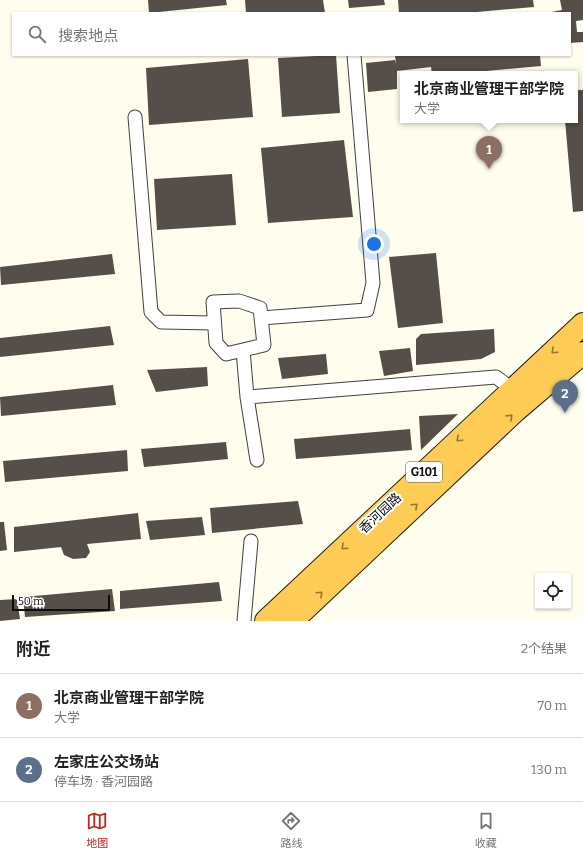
<!DOCTYPE html>
<html lang="zh">
<meta charset="utf-8">
<style>
body{margin:0;font-family:Bitter,"Noto Sans SC",serif;background:#f6f6f6;color:#202124}
.controls{position:absolute;right:12px;bottom:12px;display:grid;overflow:hidden;border-radius:0px;box-shadow:0 1px 3px #0004}
.controls button{width:36px;height:36px;display:grid;place-items:center;padding:0;border:0;border-bottom:1px solid #e0e0e0;background:#fff;color:#202124;font:20px sans-serif}
.scale{position:absolute;left:12px;bottom:10px;width:98px;box-sizing:border-box;padding-left:4px;border:2px solid #0d0d0d;border-top:0;font-size:11px;line-height:14px;white-space:nowrap;color:#0d0d0d;-webkit-text-stroke:3px #fff;paint-order:stroke}
.you{position:absolute;left:374px;top:244px;width:14px;height:14px;margin:-10px;border:3px solid #fff;border-radius:50%;background:#1a73e8;box-shadow:0 0 0 6px #1a73e833}
.badge{display:grid;place-items:center;width:26px;height:26px;border-radius:50%;background:#c5261d;color:#fff;font-size:13px;font-weight:700}
.pin{position:absolute;translate:-50% -33px;filter:drop-shadow(0 1px 2px #0008)}
.pin::after{content:'';position:absolute;top:21px;width:14px;height:12px;background:inherit;clip-path:polygon(0 0,100% 0,50% 100%)}
.popup{position:absolute;left:400px;top:71px;width:178px;height:52px;box-sizing:border-box;display:grid;place-content:center;border-radius:0px;background:#fff;filter:drop-shadow(0 1px 3px #0005);font-size:13px;white-space:nowrap;color:#757577}
.popup b{font-size:15px;color:#202124}
.popup::after{content:'';position:absolute;left:50%;top:100%;margin-left:-8px;border:8px solid transparent;border-top-color:#fff}
.list{margin:0;padding:0;list-style:none}
h2{display:flex;justify-content:space-between;align-items:center;height:52px;margin:0;padding:0 16px;font-size:17px}
h2 small{font-size:13px;font-weight:400;color:#757577}
.list li{display:grid;grid-template-columns:26px 1fr auto;gap:12px;align-items:center;box-sizing:border-box;height:64px;padding:0 16px;border-top:1px solid #e0e0e0}
.list b{display:block;font-size:15px;white-space:nowrap}
.list p{margin:0;font-size:13px;white-space:nowrap;color:#757577}
.list em{font-size:13px;font-style:normal;color:#757577}
.icon{flex:none;width:22px;height:22px;fill:none;stroke:currentColor;stroke-width:2;stroke-linecap:round;stroke-linejoin:round}
.map{position:relative;flex:none;width:583px;height:621px;overflow:hidden}
.search{position:absolute;background:#fff;box-shadow:0 1px 3px #0004;left:12px;right:12px;top:12px;height:44px;display:flex;align-items:center;gap:10px;box-sizing:border-box;padding:0 14px;border-radius:0px;color:#757577;font-size:15px}
.sheet{height:180px;background:#fff}
nav{display:flex;justify-content:space-around;align-items:center;box-sizing:border-box;height:56px;border-top:1px solid #e0e0e0;background:#fff;font-size:11px;color:#757577}
nav a{display:grid;justify-items:center;gap:2px}
nav .on{color:#c5261d}
.map>svg:first-child{display:block}
</style>
<div class="map">
<svg width="583" height="621" viewBox="0 0 583 621">
<rect width="100%" height="100%" fill="#fffded"/>
<path fill="#564f49" d="M148 0H226L227 5 149 13Z
M245 0H323L325 13H246Z
M348 0H384L385 5 349 8Z
M398 0H533L534 7 466 13H399Z
M560 0H583V20L576 21 577 32H583V42L570 43V13H546L562 10Z
M336 55 340 113 282 117 278 58Z
M395 55H540L541 66 454 74H432L431 67 397 71V89L368 92 366 63 395 60 396 64Z
M248 59 253 117 149 125 146 68Z
M575 90H583V211L573 212 565 120H575Z
M344 140 353 217 268 223 261 148Z
M232 174 236 225 157 230 154 179Z
M436 253 443 323 398 328 389 257Z
M112 254 115 274 1 285 0 267Z
M110 326 114 345 0 357V338Z
M494 329 495 352 481 359 416 365V339L421 334Z
M410 348 413 371 384 376 379 351Z
M326 354 328 374 282 379 278 358Z
M207 367 208 386 156 392 147 370Z
M113 385 116 405 1 416 0 397Z
M458 414 421 450 419 416Z
M410 429 412 450 296 459 294 439Z
M226 442 228 459 144 467 141 449Z
M127 450 128 471 5 482 3 461Z
M298 501 303 524 212 533 210 508Z
M138 513 141 539 87 544 90 552 86 558 73 559 64 555 61 547 14 552V527Z
M202 517 205 535 150 540 146 521Z
M0 522H4L7 550 0 551Z
M219 582 222 601 120 609V591Z
M112 589 115 611 25 617 23 597Z
M17 599 20 619 0 621V600Z"/>
<g fill="none" stroke-linecap="round" stroke-linejoin="round">
<g stroke="#404040" stroke-width="15">
<path id="minor" d="M135 117 151 312 161 322 214 323
M261 318 367 310 373 283 354 55
M243 350 226 354 216 343 213 302 239 301 260 308 264 345 243 350 247 397 257 460
M247 397 496 377 512 389
M244 621 251 541"/>
</g>
<g stroke="#1e1e1e" stroke-width="24">
<path id="trunk" d="M266 621 583 324
M292 621 515 411 583 353"/>
</g>
<use href="#minor" stroke="#fff" stroke-width="13"/>
<use href="#trunk" stroke="#fecc55" stroke-width="22"/>
</g>
<defs><path id="oneway-chevron" d="M-2-3.5L2.5 0L-2 3.5" fill="none" stroke-width="1.6" stroke-linecap="round" stroke-linejoin="round"/></defs>
<g stroke="#927635">
<use href="#oneway-chevron" transform="translate(554 351) rotate(137)"/>
<use href="#oneway-chevron" transform="translate(510 417) rotate(-44)"/>
<use href="#oneway-chevron" transform="translate(459 439) rotate(137)"/>
<use href="#oneway-chevron" transform="translate(415 506) rotate(-43)"/>
<use href="#oneway-chevron" transform="translate(344 547) rotate(137)"/>
<use href="#oneway-chevron" transform="translate(320 594) rotate(-43)"/>
</g>
<g text-anchor="middle" dominant-baseline="central" stroke-width="4" stroke-linejoin="round" paint-order="stroke">
<rect fill="#fff" stroke="#565656" stroke-width="1" x="406" y="462" width="36" height="20" rx="3"/>
<g font-size="12" font-weight="bold" fill="#0d0d0d">
<text x="424" y="472">G101</text>
</g>
<g font-size="13" fill="#0d0d0d" stroke="#fff">
<text transform="translate(380 513) rotate(-43)">香河园路</text>
</g>
</g>
</svg>
<div class="controls">
<button><svg class="icon" aria-label="locate" viewBox="0 0 24 24"><circle cx="12" cy="12" r="6"/><path d="M12 2v4M12 18v4M2 12h4M18 12h4"/></svg></button>
</div>
<div class="scale">50 m</div>
<div class="you"></div>
<div class="pin badge" style="left:489px;top:169px;background:#8d6e63">1</div>
<div class="popup"><b>北京商业管理干部学院</b>大学</div>
<div class="pin badge" style="left:565px;top:413px;background:#5c6f8a">2</div>
<div class="search"><svg class="icon" aria-label="search" viewBox="0 0 24 24"><circle cx="10" cy="10" r="6"/><path d="M15 15l6 6"/></svg>搜索地点</div>
</div>
<section class="sheet">
<h2>附近<small>2个结果</small></h2>
<ul class="list">
<li><span class="badge" style="background:#8d6e63">1</span><div><b>北京商业管理干部学院</b><p>大学</p></div><em>70 m</em></li>
<li><span class="badge" style="background:#5c6f8a">2</span><div><b>左家庄公交场站</b><p>停车场 · 香河园路</p></div><em>130 m</em></li>
</ul>
</section>
<nav>
<a class="on"><svg class="icon" aria-label="map" viewBox="0 0 24 24"><path d="M3 6l6-2 6 2 6-2v14l-6 2-6-2-6 2zM9 4v14M15 6v14"/></svg>地图</a>
<a><svg class="icon" aria-label="directions" viewBox="0 0 24 24"><path d="M12 3l9 9-9 9-9-9zM9 14v-3h6M13 9l2 2-2 2"/></svg>路线</a>
<a><svg class="icon" aria-label="saved" viewBox="0 0 24 24"><path d="M7 4h10v16l-5-4-5 4z"/></svg>收藏</a>
</nav>
